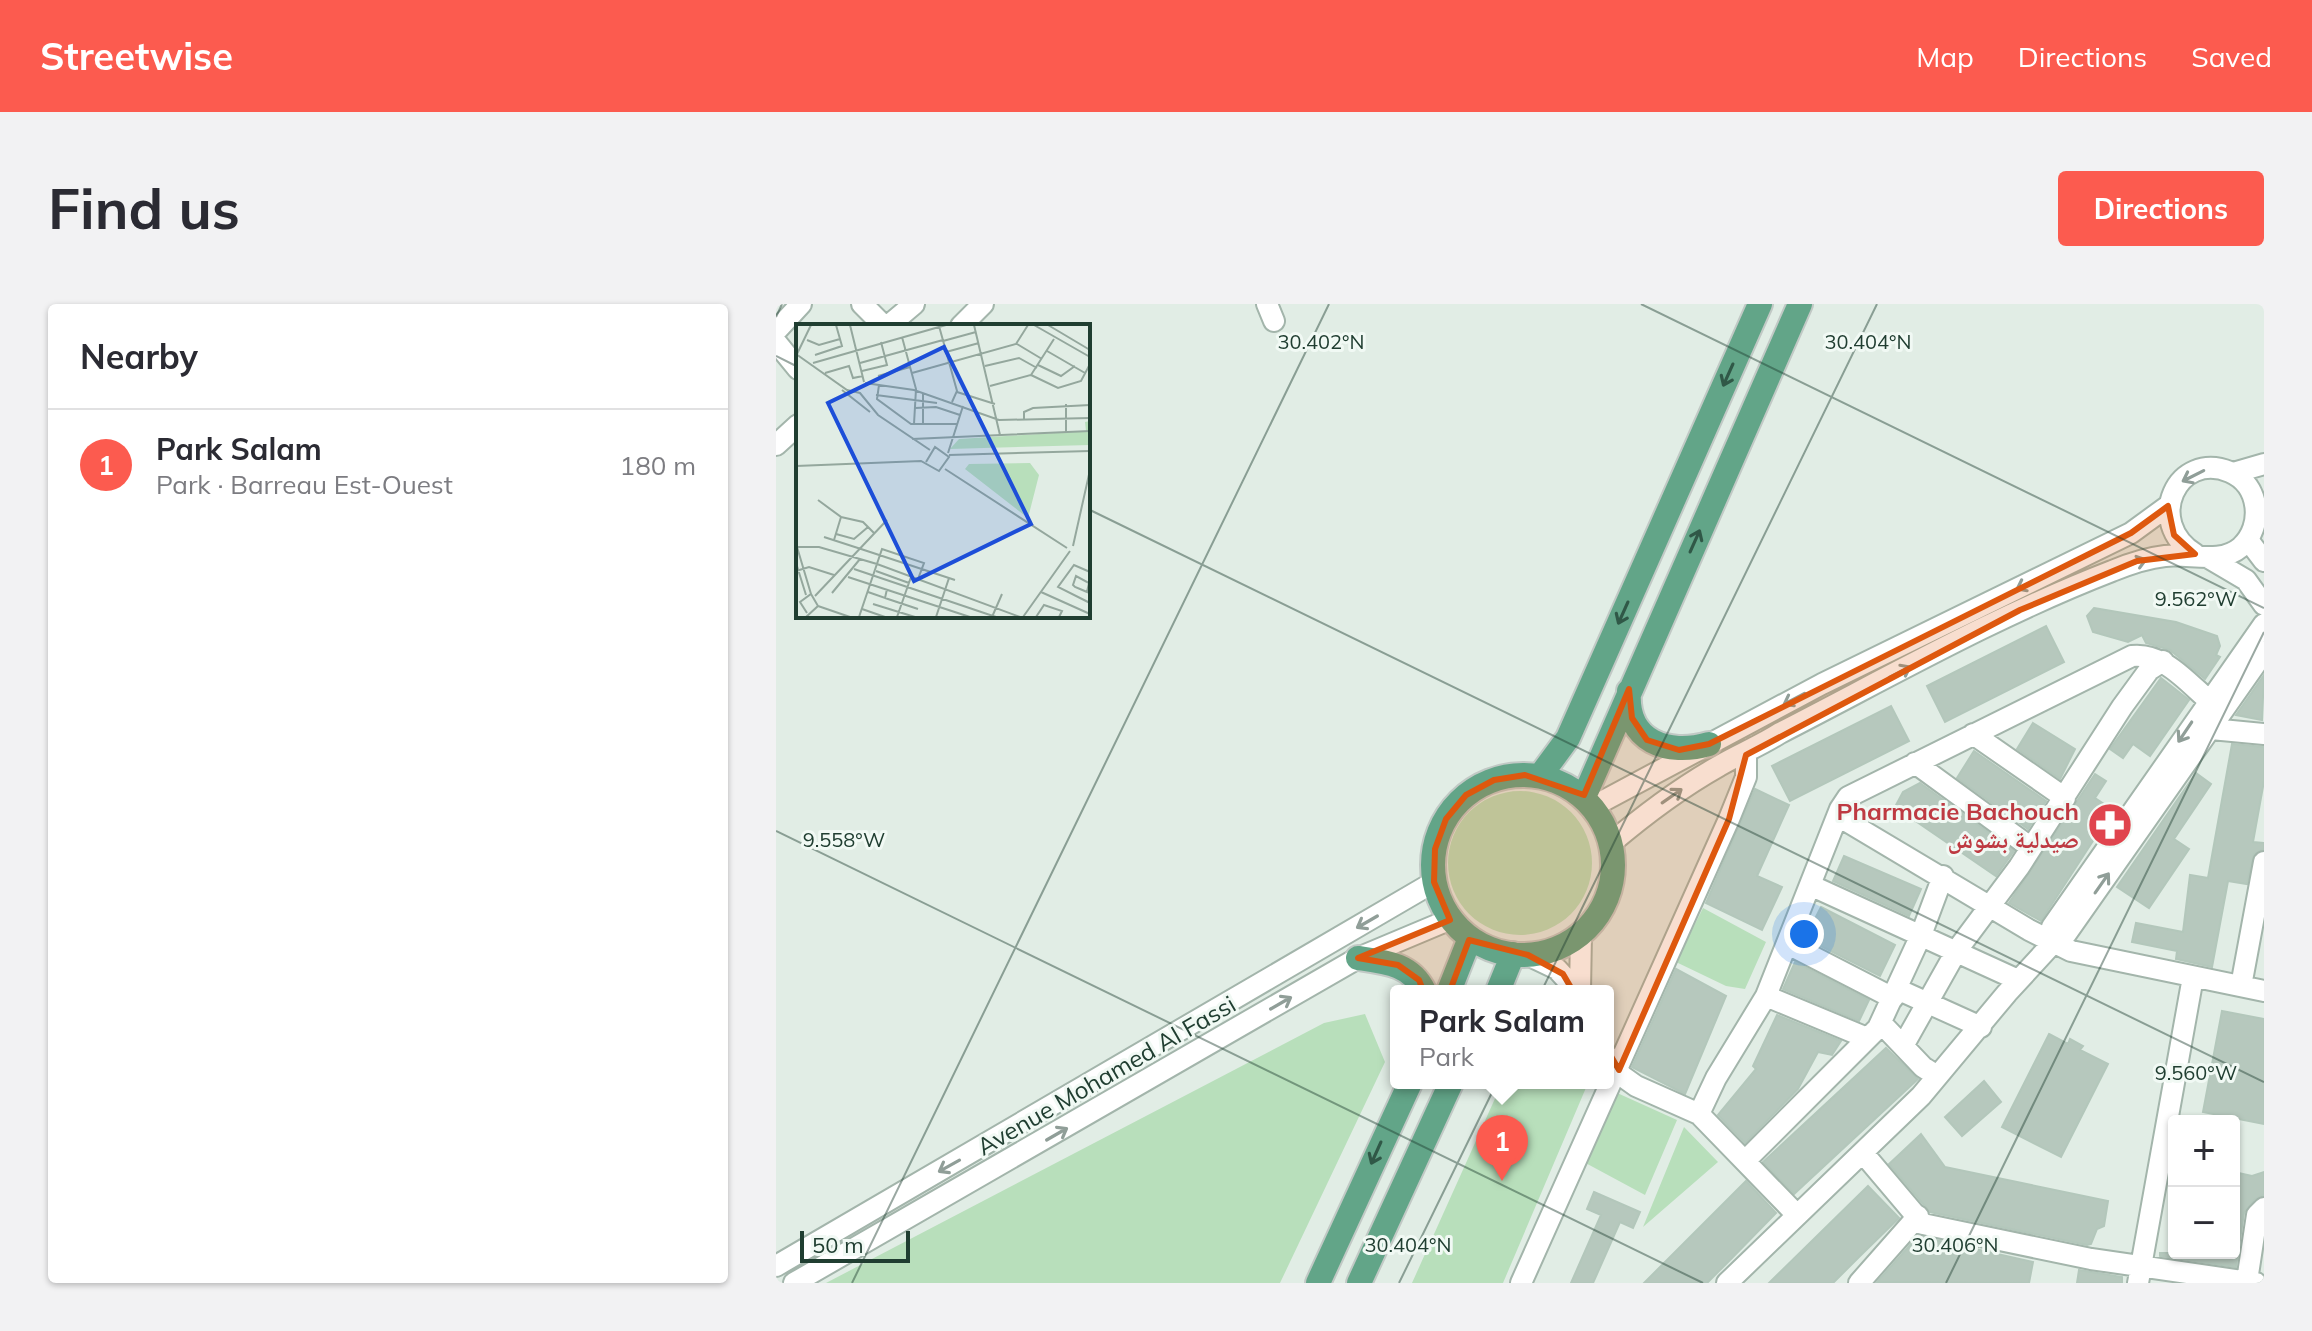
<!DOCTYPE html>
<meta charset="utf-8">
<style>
body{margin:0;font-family:Mulish,"Noto Naskh Arabic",sans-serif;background:#f2f2f3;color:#2b2b33}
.controls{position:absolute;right:24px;bottom:24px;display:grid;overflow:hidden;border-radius:8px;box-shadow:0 2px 6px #0004}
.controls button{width:72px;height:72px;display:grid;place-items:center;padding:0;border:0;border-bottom:2px solid #e1e1e2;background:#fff;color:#2b2b33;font:40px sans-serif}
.scale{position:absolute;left:24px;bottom:20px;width:110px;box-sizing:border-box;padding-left:8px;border:4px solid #203e31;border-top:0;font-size:22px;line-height:28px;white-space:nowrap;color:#203e31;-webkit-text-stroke:6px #f1f9f4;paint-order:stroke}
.you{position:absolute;left:1028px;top:630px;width:28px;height:28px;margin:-20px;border:6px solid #fff;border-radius:50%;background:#1a73e8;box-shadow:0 0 0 12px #1a73e833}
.badge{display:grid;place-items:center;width:52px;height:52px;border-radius:50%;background:#fc5b4f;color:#fff;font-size:26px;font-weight:700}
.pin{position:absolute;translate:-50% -66px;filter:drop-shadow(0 2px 4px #0008)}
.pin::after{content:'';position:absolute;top:42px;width:28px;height:24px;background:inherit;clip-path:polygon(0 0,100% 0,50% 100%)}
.popup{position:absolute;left:614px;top:681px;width:224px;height:104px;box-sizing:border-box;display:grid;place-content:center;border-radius:8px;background:#fff;filter:drop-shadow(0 2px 6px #0005);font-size:26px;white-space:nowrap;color:#7c7c81}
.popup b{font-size:30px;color:#2b2b33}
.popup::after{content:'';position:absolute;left:50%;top:100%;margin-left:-16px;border:16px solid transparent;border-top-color:#fff}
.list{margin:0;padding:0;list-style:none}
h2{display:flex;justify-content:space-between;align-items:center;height:104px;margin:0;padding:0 32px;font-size:34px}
h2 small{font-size:26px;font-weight:400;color:#7c7c81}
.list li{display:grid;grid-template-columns:52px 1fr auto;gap:24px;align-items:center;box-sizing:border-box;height:112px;padding:0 32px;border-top:2px solid #e1e1e2}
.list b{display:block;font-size:30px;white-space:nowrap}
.list p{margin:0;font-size:26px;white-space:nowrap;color:#7c7c81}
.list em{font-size:26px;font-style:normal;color:#7c7c81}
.map{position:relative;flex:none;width:1488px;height:979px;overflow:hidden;border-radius:8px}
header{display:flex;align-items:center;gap:48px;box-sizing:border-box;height:112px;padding:0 40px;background:#fc5b4f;color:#fff}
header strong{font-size:38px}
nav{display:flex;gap:44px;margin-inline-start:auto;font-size:28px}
.intro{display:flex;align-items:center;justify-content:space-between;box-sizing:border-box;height:192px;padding:0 48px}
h1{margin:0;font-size:56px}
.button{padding:20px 36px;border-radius:8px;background:#fc5b4f;color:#fff;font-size:28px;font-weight:700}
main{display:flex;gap:48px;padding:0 48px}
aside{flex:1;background:#fff;border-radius:8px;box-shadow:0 2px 6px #0004}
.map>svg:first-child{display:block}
</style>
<header>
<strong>Streetwise</strong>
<nav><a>Map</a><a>Directions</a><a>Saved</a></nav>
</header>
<div class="intro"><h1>Find us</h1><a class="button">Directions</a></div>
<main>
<aside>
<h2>Nearby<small></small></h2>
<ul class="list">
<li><span class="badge">1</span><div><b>Park Salam</b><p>Park · Barreau Est-Ouest</p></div><em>180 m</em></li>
</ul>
</aside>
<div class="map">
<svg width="1488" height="979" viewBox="0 0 1488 979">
<rect width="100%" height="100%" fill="#e1ede5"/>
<path fill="#b8dfbb" d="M672 559a72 72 0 1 1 144 0a72 72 0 1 1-144 0Z
M927 604 990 638 969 685 950 682 900 658Z
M589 710 609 758 504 979H50L548 719Z
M726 779H812L727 979H636Z
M839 788 901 816 869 891 804 856Z
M908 823 942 858 867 923Z"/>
<path fill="#b6c8bd" stroke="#b3c7bb" stroke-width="2" d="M1318 304 1400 318 1441 332 1444 342 1440 351 1444 353 1429 375 1394 346 1370 339 1366 331 1352 338 1317 328 1311 312Z
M1270 322 1288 358 1169 418 1151 382Z
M1488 371 1486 416 1460 411Z
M1385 374 1413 396 1374 452 1357 440 1347 454 1334 445Z
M1115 402 1133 437 1014 497 996 462Z
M1257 419 1299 445 1284 475 1241 445Z
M1456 440 1488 443V477L1477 538 1488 539V545L1478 550 1471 580 1452 577 1436 663 1400 655 1401 647 1356 638 1360 619 1407 628 1414 571 1432 574Z
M1198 447 1270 497 1252 525 1181 474Z
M1420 469 1435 480 1398 535 1413 545 1373 604 1341 583Z
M1319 470 1330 477 1319 494 1337 506 1265 617 1233 599Z
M1144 479 1238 547 1220 572 1119 503 1127 488Z
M979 485 1013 501 981 572 1006 583 986 626 930 599Z
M1068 552 1145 585 1133 612 1057 577Z
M1045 603 1119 641 1104 672 1029 634Z
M1019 658 1093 696 1083 717 1007 685Z
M900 665 950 692 909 790 856 763Z
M1446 707 1488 715V820L1427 808Z
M1001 711 1065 737 1056 751 1042 748 1022 785 969 839 942 811 980 765 977 762Z
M1273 730 1292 740 1294 735 1307 742 1304 746 1332 760 1285 853 1226 823Z
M1110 744 1142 775 1018 890 987 858Z
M1208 777 1225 798 1186 832 1169 813Z
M1145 830 1169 863 1332 897 1328 922 1321 925 1315 940 1311 941 1154 908 1113 860Z
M1458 868 1476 872 1488 868V891L1479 895 1468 909 1460 963 1384 952V949H1458Z
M970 877 1000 909 954 956 931 979H868Z
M1092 882 1123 914 1083 953 1057 979H993Z
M818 888 864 908 857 924 844 918 817 979H795L825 911 811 905Z
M1142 932 1257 958 1253 979 1101 978Z
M1303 966 1346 973V979H1301Z"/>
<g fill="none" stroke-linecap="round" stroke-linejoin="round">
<g stroke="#a3b5ab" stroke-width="24">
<path id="minor" d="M86 0 108 22
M491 0 498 17
M112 22 138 0
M185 22 207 0
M0 27 25 0
M0 38 22 65
M0 141 22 121
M1457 169 1488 160
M1472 236 1488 257
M1431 253 1470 276 1488 301
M1435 425 1488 430
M1197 430 1289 494
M1139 459 1254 543
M816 503 1046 380 1355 229 1392 202
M1062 512 1253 626 1295 647 1488 687
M834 540C868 511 904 484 943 462 963 450 984 442 1004 429 1113 373 1222 311 1336 267 1353 260 1370 254 1389 252 1414 249 1444 261 1465 243 1488 222 1484 181 1454 168 1401 146 1368 218 1419 250
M1036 582 1242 676
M1277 639 1276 623 1488 320
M1012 640 1117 694
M752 651 781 665 801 687
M1465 682 1488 558
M1121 685 1205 723
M804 687 805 629
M990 692 1091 734
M1105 719 1147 763 1161 772
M1127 742 1181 646 1243 563 1346 403 1373 366 1387 357
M832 752 846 772 860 782 923 810 1020 910
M923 810 940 774 990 692 1064 505 1072 493 1356 352C1393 348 1418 388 1446 407
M1087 849 1147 920 1315 955 1480 979
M970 856 1102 724 1145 631 1167 572
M0 962 658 578
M1471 977 1481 911 1488 904
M18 979 582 654 675 615
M745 979 953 515 970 473V451
M951 979 1145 792 1231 689 1277 639 1290 630 1488 348
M1083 979 1142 912
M1362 979 1417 673"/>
</g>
<g stroke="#c1c9c5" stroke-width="28">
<path id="major" d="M853 387C849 438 892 452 933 440
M657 561a90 90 0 1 1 180 0a90 90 0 1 1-180 0Z
M764 472 792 434 984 0
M808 493 1024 0
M582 654C610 658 635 660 648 687
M673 687 694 634
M722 687 737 650
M542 979 634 779
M583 979 675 779"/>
</g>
<use href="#minor" stroke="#fff" stroke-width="20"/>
<use href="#major" stroke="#62a588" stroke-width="24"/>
</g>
<defs><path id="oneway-shaft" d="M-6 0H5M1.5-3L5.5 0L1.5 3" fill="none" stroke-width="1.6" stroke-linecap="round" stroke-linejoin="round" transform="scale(2)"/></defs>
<g stroke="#305847">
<use href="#oneway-shaft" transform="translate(952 71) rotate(114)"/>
<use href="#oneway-shaft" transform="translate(919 237) rotate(-66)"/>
<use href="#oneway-shaft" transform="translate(847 309) rotate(114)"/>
<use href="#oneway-shaft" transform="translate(600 849) rotate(114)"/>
</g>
<g stroke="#909e98">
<use href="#oneway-shaft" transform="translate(1417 172) rotate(153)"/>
<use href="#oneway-shaft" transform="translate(1359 259) rotate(-17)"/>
<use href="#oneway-shaft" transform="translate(1251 280) rotate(153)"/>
<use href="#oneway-shaft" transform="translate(1124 368) rotate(-27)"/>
<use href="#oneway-shaft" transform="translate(1018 395) rotate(152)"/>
<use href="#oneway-shaft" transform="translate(1409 428) rotate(124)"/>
<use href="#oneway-shaft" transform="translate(896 492) rotate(-35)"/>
<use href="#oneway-shaft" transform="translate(1326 579) rotate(-55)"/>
<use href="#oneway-shaft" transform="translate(591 618) rotate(150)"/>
<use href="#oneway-shaft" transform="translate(505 699) rotate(-30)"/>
<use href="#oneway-shaft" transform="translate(281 830) rotate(-30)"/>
<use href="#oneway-shaft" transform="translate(173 862) rotate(151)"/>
</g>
<path fill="#de580e" fill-opacity="0.2" stroke="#de580e" stroke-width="6" stroke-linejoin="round" d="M1392 202 1398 231 1419 250 1361 257 1244 306 970 451 953 515 843 766 787 670 752 651 693 636 652 745V699L643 676 622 661 582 654 674 616 658 578 659 545 670 515 690 491 718 476 749 471 808 491 853 385 856 414 871 436 903 446 933 440 1355 229Z"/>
<path fill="none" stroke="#203e31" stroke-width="2" stroke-opacity="0.45" d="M865 0 1488 304M0 13 6 0M0 52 22 63M312 205 1488 778M0 527 927 979M76 979 553 0M623 979 1101 0M1170 979 1488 328"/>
<defs>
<g id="pharmacy-disc" transform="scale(2.3)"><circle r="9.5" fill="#e0444e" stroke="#f1f9f4"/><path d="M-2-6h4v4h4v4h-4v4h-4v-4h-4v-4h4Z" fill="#fff"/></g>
</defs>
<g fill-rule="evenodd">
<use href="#pharmacy-disc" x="1334" y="521"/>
</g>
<g text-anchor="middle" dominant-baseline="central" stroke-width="6" stroke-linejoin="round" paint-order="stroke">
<g font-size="24" font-weight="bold" fill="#be3a42" stroke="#f1f9f4" text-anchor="end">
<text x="1303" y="507">Pharmacie Bachouch<tspan x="1303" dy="28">صيدلية بشوش</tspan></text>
</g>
<g font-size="24" fill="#203e31" stroke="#f1f9f4">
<text transform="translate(330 771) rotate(-30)">Avenue Mohamed Al Fassi</text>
</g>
</g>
<g transform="translate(20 20)">
<rect width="294" height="294" fill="#e1ede5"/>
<path d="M294 97V121L154 125 163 115 290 107 289 98ZM234 139 243 151 232 194 169 145 173 140Z" fill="#b8dfbb"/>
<path fill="none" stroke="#94a79d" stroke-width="2" d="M54 1 68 58M178 1 204 111M238 1 294 33M252 1 294 26M143 2 161 67 156 78M106 13 120 65 118 100M11 16 23 21 44 15M147 17 180 8M221 20 246 35M251 27 289 49M150 28 183 19M0 30 51 66 64 69 82 91 134 126M1 30 15 1M19 31 46 22 40 1M17 39 150 1M64 39 147 16M242 41 265 52 279 42M189 42 223 34 241 44M66 47 91 41 85 18M29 49 53 42 57 54 67 52M116 49 220 20 232 1M235 51 262 64 285 57 294 40M82 52 114 43M69 59 118 66 203 96 294 94M83 61 81 75 115 100H161M194 62 235 51 258 15M46 66 74 88M161 68 199 80M127 69V99M80 71 141 79M270 80V108M119 84 140 83 164 91M228 96V88L237 84 294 81M116 115 294 107M152 129 167 82M153 131 294 127M0 142 125 137 143 147 153 133 139 123 130 138M149 145 271 224M22 176 45 193 38 216M45 193 67 198 79 210M40 210 58 215 72 203M28 213 65 225M277 222 294 146M0 223H23L81 240 224 293M1 223 15 270M65 225 159 256M0 239 10 271M58 245 200 293M0 247 13 243 38 251M80 247 113 259M294 248 278 241 262 263 294 279M52 253 174 293M72 268 89 274 91 265M245 268 294 290M291 268 293 259 280 252 277 261 279 263 284 265 291 268 294 269M36 269 64 235M19 272 91 196M89 274 122 285M77 280 119 293M22 282 54 293M66 285 89 293M10 293 22 282 15 270 4 278 11 289M63 293 86 225 128 239 122 255M101 293 115 253M140 293 153 254M196 293 206 270M227 293 274 227M240 293 248 281 266 287 263 293"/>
<path fill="#1d4ed8" fill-opacity="0.15" stroke="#1d4ed8" stroke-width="4" d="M148 23 235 200 118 257 32 79Z"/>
<rect width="294" height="294" fill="none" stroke="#203e31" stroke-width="4"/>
</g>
<g font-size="20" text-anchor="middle" fill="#203e31" stroke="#f1f9f4" stroke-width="6" stroke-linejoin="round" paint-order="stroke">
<text x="545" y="45">30.402°N</text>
<text x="1092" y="45">30.404°N</text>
<text x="1420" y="302">9.562°W</text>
<text x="68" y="543">9.558°W</text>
<text x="1420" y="776">9.560°W</text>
<text x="632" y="948">30.404°N</text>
<text x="1179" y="948">30.406°N</text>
</g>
</svg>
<div class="controls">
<button>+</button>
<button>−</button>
</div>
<div class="scale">50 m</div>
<div class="you"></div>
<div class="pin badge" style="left:726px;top:877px">1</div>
<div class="popup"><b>Park Salam</b>Park</div>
</div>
</main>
